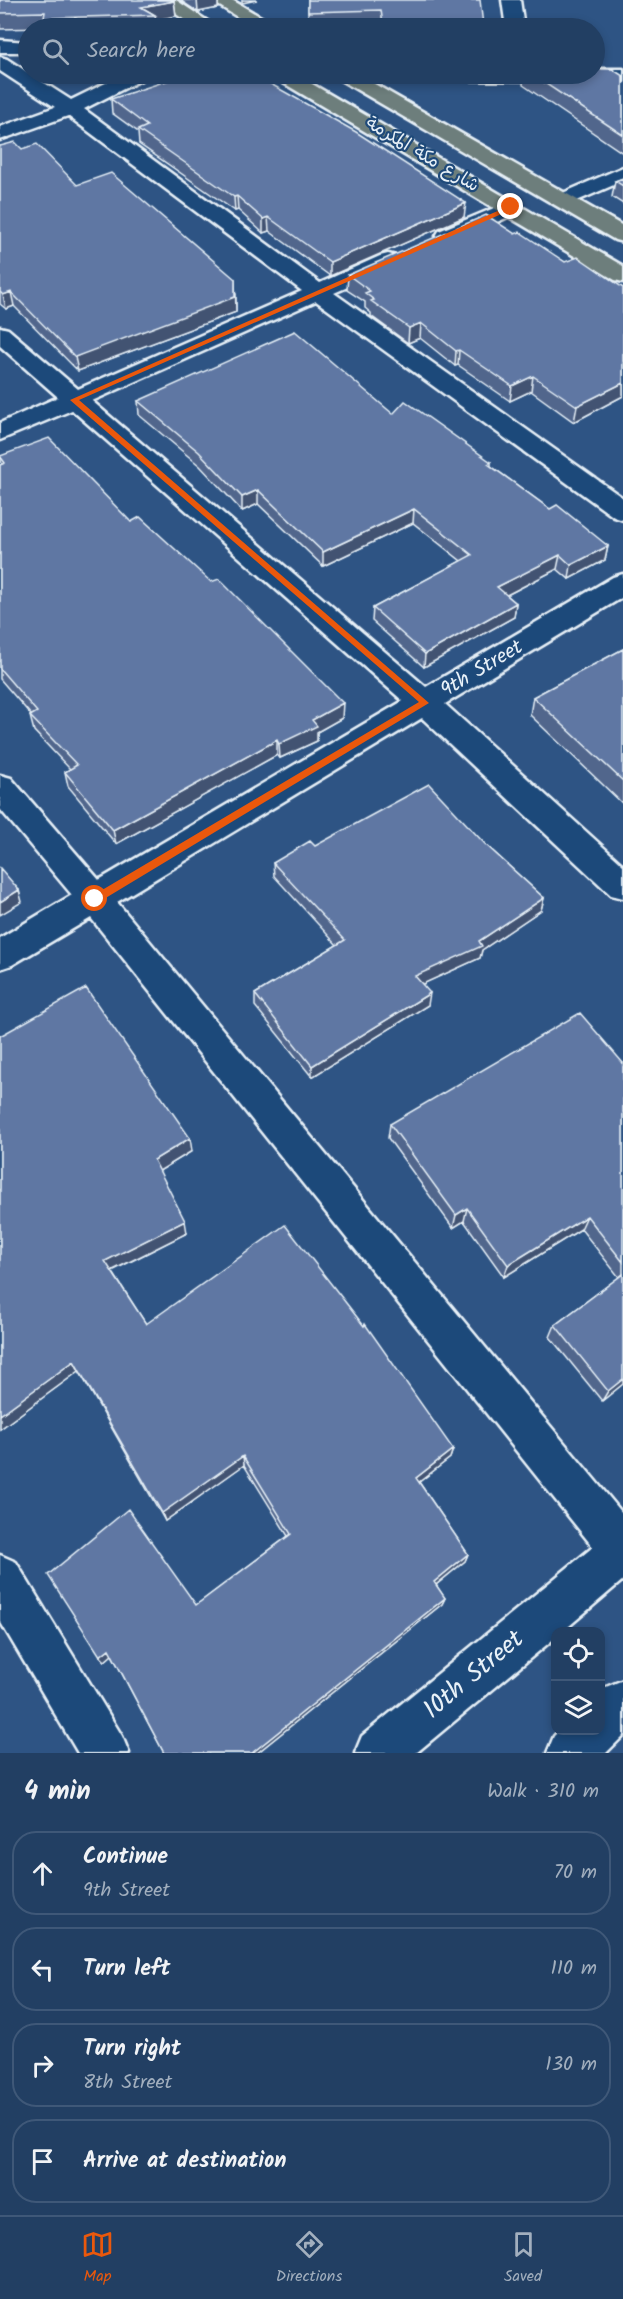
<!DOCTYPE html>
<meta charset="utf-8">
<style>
body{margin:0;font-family:Kalam,"Playpen Sans Arabic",sans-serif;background:#2e4a6c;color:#f1f3f6}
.controls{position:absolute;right:18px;bottom:18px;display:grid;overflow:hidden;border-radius:12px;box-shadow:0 3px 9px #0003}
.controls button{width:54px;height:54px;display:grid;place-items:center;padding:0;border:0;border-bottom:2px solid #3f5878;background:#223f63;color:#f1f3f6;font:30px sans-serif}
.stop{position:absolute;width:18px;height:18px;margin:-14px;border:4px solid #ea580c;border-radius:50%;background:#fff}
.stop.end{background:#ea580c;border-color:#fff;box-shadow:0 2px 6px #0008}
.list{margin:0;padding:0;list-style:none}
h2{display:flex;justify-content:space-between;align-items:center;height:78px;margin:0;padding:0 24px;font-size:26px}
h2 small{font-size:20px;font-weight:400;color:#a2afbe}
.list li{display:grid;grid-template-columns:39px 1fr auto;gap:18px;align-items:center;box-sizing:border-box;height:84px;margin:0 12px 12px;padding:0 12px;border:2px solid #3f5878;border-radius:24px}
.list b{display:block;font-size:22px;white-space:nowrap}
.list p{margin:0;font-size:20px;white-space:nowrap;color:#a2afbe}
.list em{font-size:20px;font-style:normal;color:#a2afbe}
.icon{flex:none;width:33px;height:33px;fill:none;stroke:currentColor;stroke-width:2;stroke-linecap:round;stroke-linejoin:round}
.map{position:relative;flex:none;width:623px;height:1753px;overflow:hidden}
.search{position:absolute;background:#223f63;box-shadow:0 3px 9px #0003;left:18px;right:18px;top:18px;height:66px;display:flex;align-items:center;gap:15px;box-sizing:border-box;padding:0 21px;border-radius:33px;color:#a2afbe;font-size:22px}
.sheet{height:462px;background:#223f63}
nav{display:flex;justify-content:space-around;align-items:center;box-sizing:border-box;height:84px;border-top:2px solid #3f5878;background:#223f63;font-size:16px;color:#a2afbe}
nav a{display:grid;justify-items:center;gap:3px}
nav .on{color:#ea580c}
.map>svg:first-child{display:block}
</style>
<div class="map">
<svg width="623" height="1753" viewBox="0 0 623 1753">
<rect width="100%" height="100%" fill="#2e5484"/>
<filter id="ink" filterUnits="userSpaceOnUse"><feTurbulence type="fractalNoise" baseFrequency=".0167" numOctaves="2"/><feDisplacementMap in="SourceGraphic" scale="12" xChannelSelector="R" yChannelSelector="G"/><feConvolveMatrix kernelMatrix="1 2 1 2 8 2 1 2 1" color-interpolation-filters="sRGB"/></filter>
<g filter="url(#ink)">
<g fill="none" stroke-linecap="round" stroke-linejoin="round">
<g stroke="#e8f1f8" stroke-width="5">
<path id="minor" d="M502 0H520L524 28H506Z
M0 40 28 42V52H0Z
M0 57 7 59 71 100 124 74H147L145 78 84 109 320 283 380 256 388 254 396 256 399 261 396 266 334 293 623 498V520L614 517 316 301 92 401 426 687 613 577 623 574V597L445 704 623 865V898L611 895 422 718 117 902 623 1514V1580L562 1632H556V1637L416 1753H355L362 1736 593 1547 91 918 12 965 0 969V938L72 895 0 809V775L11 778 99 880 403 701 72 410 0 440V423L58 397 0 346V327L8 329 78 389 302 291 68 116 0 140V127L55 107 0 71Z
M594 69H623V81L346 80 339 78 336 74H594Z
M623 167V181L570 204 563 206 556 204 552 200 556 196Z
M511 201 519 202 522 207 519 212 455 241 447 243 439 241 436 236 439 231Z
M0 1555 16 1562 122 1736 129 1753H78L0 1621Z
M623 1680V1736L606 1753H547L554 1736 560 1730H600V1692L606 1687Z"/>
</g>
<g stroke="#e8f1f8" stroke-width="5">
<path id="major" d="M155 0H176L218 28H197Z
M210 0H232L273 24 276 28H255Z
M272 74H295L623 266V282L615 280 275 78Z
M334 74H357L623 226V242L615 240 337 78Z"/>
</g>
<use href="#minor" fill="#1f4a7a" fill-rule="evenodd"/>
<use href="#major" fill="#6d7e7c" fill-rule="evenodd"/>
</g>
<path fill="#51668c" stroke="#e8f1f8" stroke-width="1.5" d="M0 0 174 1 176 16 156 20 157 28H45L0 29Z
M180 0H218V8L198 12Z
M308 0 483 25V28H381L380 26 308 28Z
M524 74H594L623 76V153L523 85Z
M111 99 464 217 330 276 269 231 263 233 238 210 235 211 139 144 138 132 112 113Z
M0 146 22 149 236 294V312L78 371 14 306 6 309 0 304Z
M623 178V204L612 197 615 181Z
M515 234 565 262 623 288V396L574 422 531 391 510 401 458 365 455 366 420 338 408 343 371 316V313L365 308V302L347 290 348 275Z
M138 401 393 414 491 462V466L550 509 608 546 605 560 569 579 557 569 507 595 516 603 514 617 424 667 372 621 373 608 461 561 413 523 323 566 258 504 242 511 200 466 139 415Z
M0 456 131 522 342 718 317 732V741L280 758 277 755 116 844 68 786 65 772 70 769 34 731 30 716 31 715 0 679V465H2Z
M623 649V804L530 715 533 697Z
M485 844 544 898 541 910 482 950 480 958 422 984 428 1005 312 1077 255 1006V994L337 945 274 876 273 863 315 846Z
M0 1036 192 1151 159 1171 187 1233 112 1271 146 1324 453 1449 450 1458 419 1482 468 1554 465 1561 436 1585 445 1598 442 1604 257 1753H164L112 1655 105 1661 100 1656 196 1605 288 1536 244 1465 165 1521 79 1371 0 1429Z
M623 1063V1384L602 1401 550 1337 555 1325 619 1277 581 1229 504 1277 464 1221 453 1228 388 1138 390 1124Z"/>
<path fill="#425372" stroke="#e8f1f8" stroke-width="1.5" d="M197 0H218V8L198 12Z
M242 0H257L242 3Z
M174 1 176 16 156 20 155 15 141 7Z
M237 196 238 210 235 211 234 197Z
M466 203 464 217 330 276V262Z
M268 217 269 231 263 233V219Z
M235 279 236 312 78 371 75 357Z
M11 292 14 306 6 309 3 295Z
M421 323 420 338 408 343 409 328Z
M459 350 458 365 455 366 456 351Z
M533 376 531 391 510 401 512 386Z
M623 383V396L574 422 577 406Z
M258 490V504L242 511V497Z
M414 509 413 523 323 566V552Z
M608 546 605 560 569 579 571 565Z
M560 555 557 569 495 601 497 587Z
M516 603 514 617 424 667 425 654Z
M343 703 342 718 317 732V741L280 758 279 744 312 720Z
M277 740V755L116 844 113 830Z
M19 890 22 902 0 915V902Z
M544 898 541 910 482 950 480 958 414 988 415 976 479 941Z
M430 993 428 1005 312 1077V1066Z
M190 1138 192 1151 156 1173 154 1160Z
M467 1208 464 1221 453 1228 456 1215Z
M587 1216 581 1229 504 1277 508 1265Z
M185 1221 187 1233 109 1272 105 1261Z
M74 1361 79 1371 0 1429V1415Z
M623 1379V1384L602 1401 608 1391Z
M453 1449 450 1458 414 1486 416 1478Z
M243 1456 244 1465 165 1521 162 1513Z
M468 1554 465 1561 432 1588 434 1582Z
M445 1598 442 1604 257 1753H252Z
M109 1649 113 1654 105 1661 100 1656Z"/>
<path fill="#5e77a3" stroke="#e8f1f8" stroke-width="1.5" d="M0 0H174V1L141 7 155 15 44 18 45 12 0 13Z
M308 0H480L483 25 383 24 381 10 308 12Z
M594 69H612L623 76V135L531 74H594Z
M188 74H253L356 132 466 203 330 262 268 217 263 219 237 196 234 197 138 130 147 126 111 99Z
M15 142 22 149 37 144 77 185 111 173 235 279V297L75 357 11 292 3 295 0 292V146Z
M623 178V186L615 181Z
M486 215 515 234 520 232 565 262 578 257 623 288V383L577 406 533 376 512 386 459 350 456 351 421 323 409 328 371 301 374 300 365 293 370 291 348 275Z
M295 331 393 414 405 401 491 462 488 464 550 509 557 505 608 546 571 565 560 555 497 587 516 603 425 654 373 608 472 555 414 509 323 552 258 490 242 497 199 452 138 401Z
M49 438 131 522 140 517 211 582 219 579 343 703 312 720 317 726 279 744 277 740 113 830 65 772 77 765 30 716 37 712 0 669V465L5 463 0 456Z
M623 649V781L533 697Z
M429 784 485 844 544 898 479 941 482 946 415 976 430 993 312 1066 255 994 345 940 273 863 310 841 315 846Z
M0 868 19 890 0 902Z
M86 988 190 1138 154 1160 185 1221 105 1261 146 1324 285 1225 364 1326 365 1324 453 1449 416 1478 468 1554 434 1582 445 1598 252 1753H164L109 1649 100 1656 48 1575 128 1509 196 1605 291 1534 243 1456 162 1513 74 1361 0 1415V1036Z
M580 1013 623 1063V1262L587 1216 508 1265 467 1208 456 1215 390 1124Z
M623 1274V1379L608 1391 555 1325Z"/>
</g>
<path fill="#ea580c" d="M511 205 513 209 79 400 429 703 99 902H92V896L419 702 70 400Z"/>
<g text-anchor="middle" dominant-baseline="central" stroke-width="4.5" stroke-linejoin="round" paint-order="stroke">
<g font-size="18" fill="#e8f1f8" stroke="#1f4a7a">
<text transform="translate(422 155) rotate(31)">شارع مكة المكرمة</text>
</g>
<g font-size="21" fill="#e8f1f8" stroke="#1f4a7a">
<text transform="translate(482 669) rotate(-31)">9th Street</text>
</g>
<g font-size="26" fill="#e8f1f8" stroke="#1f4a7a">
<text transform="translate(474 1675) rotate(-40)">10th Street</text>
</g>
</g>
</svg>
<div class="controls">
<button><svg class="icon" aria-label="locate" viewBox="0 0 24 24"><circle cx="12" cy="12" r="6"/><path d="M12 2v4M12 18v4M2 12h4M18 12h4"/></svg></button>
<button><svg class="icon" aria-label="layers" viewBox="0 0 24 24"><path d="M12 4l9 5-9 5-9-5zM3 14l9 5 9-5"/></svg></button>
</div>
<div class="stop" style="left:95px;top:899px"></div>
<div class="stop end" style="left:511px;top:207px"></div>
<div class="search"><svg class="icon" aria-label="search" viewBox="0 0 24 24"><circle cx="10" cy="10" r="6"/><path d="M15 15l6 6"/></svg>Search here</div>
</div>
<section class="sheet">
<h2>4 min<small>Walk · 310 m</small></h2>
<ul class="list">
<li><svg class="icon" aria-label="ahead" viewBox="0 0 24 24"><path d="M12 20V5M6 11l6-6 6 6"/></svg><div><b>Continue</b><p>9th Street</p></div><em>70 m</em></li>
<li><svg class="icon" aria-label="left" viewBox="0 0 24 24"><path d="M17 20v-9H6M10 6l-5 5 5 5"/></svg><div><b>Turn left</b></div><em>110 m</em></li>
<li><svg class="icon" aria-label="right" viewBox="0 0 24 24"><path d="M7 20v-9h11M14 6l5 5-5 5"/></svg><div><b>Turn right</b><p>8th Street</p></div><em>130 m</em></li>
<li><svg class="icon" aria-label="arrive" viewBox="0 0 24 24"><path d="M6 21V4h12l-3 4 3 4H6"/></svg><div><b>Arrive at destination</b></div></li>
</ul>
</section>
<nav>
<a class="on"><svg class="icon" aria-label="map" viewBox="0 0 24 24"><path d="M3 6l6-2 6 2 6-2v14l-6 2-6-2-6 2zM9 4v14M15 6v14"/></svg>Map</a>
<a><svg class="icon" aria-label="directions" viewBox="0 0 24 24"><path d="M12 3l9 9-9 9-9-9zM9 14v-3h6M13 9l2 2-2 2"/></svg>Directions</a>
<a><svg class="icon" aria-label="saved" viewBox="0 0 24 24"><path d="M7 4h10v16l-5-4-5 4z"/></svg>Saved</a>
</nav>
